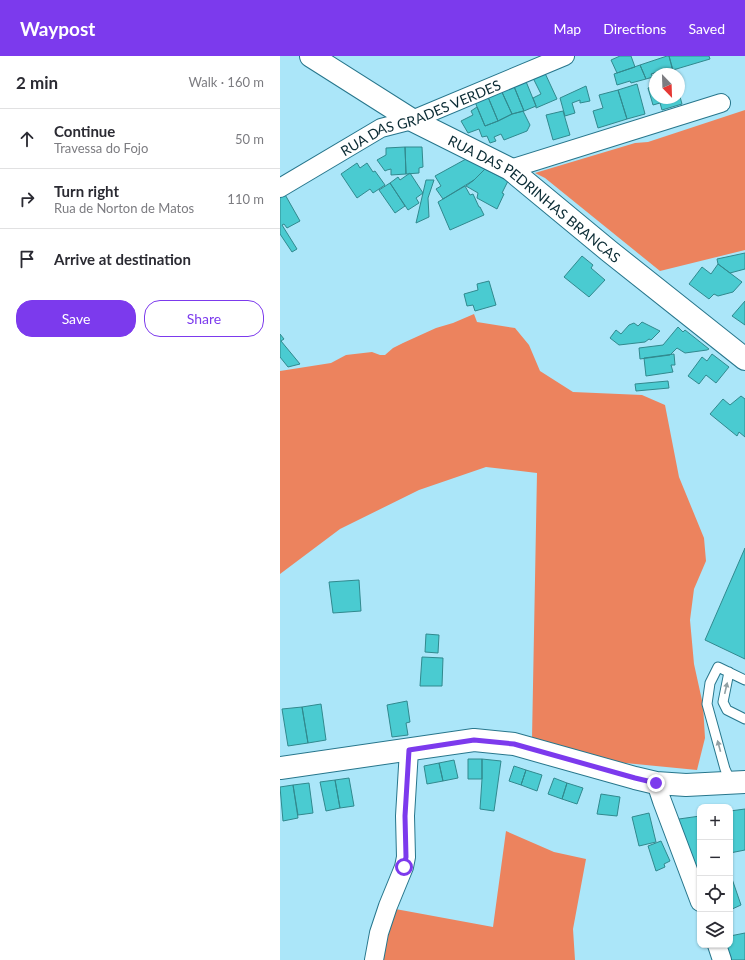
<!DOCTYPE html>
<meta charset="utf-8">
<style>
body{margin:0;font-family:Lato,sans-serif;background:#f2f2f3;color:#2b2b33}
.controls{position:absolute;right:12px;bottom:12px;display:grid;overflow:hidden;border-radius:8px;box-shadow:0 1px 3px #0004}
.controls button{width:36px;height:36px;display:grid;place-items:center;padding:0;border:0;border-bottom:1px solid #e1e1e2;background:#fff;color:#2b2b33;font:20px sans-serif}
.compass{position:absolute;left:369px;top:12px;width:36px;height:36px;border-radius:50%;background:#fff;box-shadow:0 1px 3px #0004;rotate:157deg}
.stop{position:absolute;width:12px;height:12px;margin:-9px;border:3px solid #7c3aed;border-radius:50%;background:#fff}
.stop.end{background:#7c3aed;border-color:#fff;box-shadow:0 1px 4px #0008}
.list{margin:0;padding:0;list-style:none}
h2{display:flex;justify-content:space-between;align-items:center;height:52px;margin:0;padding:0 16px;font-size:17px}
h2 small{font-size:13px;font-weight:400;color:#7c7c81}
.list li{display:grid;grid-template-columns:26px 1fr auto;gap:12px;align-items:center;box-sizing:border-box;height:60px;padding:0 16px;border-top:1px solid #e1e1e2}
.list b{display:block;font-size:15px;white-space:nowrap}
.list p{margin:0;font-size:13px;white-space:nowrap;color:#7c7c81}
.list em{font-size:13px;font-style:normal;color:#7c7c81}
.actions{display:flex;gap:8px;padding:12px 16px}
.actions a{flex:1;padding:9px 0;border:1px solid #7c3aed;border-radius:16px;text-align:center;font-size:14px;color:#7c3aed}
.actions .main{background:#7c3aed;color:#fff}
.icon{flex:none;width:22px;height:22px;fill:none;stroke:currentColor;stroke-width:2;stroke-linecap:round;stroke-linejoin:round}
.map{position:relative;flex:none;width:465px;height:904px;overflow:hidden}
header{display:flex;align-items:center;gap:24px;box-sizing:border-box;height:56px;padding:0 20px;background:#7c3aed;color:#fff}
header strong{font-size:19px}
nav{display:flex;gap:22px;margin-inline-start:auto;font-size:14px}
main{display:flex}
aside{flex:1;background:#fff}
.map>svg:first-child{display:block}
</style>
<header>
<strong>Waypost</strong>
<nav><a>Map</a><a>Directions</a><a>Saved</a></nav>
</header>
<main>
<aside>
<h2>2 min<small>Walk · 160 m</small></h2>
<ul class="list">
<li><svg class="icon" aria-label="ahead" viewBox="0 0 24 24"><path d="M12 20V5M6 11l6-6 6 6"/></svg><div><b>Continue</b><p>Travessa do Fojo</p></div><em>50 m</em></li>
<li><svg class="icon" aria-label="right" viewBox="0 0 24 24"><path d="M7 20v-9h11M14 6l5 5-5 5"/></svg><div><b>Turn right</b><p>Rua de Norton de Matos</p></div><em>110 m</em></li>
<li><svg class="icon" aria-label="arrive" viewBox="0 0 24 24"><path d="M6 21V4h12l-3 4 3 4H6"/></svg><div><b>Arrive at destination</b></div></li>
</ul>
<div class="actions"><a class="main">Save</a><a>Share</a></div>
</aside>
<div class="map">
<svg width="465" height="904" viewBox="0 0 465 904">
<rect width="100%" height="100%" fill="#abe6f9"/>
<path fill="#ec835e" d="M465 54V194L380 215 265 122 255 117 355 87 368 86Z
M194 258 197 266 235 272 249 289 260 315 293 336 362 339 385 349 399 421 424 482 426 505 414 533 410 564 414 608 423 649 425 682 417 714 335 706 252 683 257 417 206 411 139 434 60 473 0 518V315L51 307 66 299 92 296 100 299H105L113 292 123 287 156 272 173 267Z
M226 775 274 796 306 803 293 873 295 904H98L110 852 213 871Z"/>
<path fill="#4acbd1" stroke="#31898e" d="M340 0H351L355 11 337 17 331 4Z
M387 0H389L392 12 371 18 373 21 366 23 360 9Z
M389 0H429L430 3 393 14Z
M360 9 366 23 351 27 350 25 337 29 334 18Z
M264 15 277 43 256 52V50L253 42 261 38 252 20Z
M245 23 256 50 244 55 233 28Z
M233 28 244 55 232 58 221 34Z
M357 28 365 58 347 63 338 34Z
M306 30 310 45 300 47V44L292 47 295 57 285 60 280 42Z
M375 30V42H399V37L402 48 382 54 380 47 373 49 368 32Z
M221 34 232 58 218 65 208 41Z
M338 34 347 63 318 72 313 55 323 52 319 39Z
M208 41 218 65 205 70 195 46Z
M197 51 205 70 218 65 232 58 243 55 250 69 247 75 224 84 221 78 214 81 216 85 210 87 207 80 202 81 199 73 188 77 181 65 193 59 191 55Z
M283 55 290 79 273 84 266 59Z
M125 91 126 118 111 119V113L107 114 105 115 97 104 106 99V92Z
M125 91H142L143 111 139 112V117L126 118Z
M186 103 205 113 194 124 163 143 156 133 161 130 155 120Z
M77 107 80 112 87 107 93 116 95 115 105 129 93 137 90 133 77 142 61 118Z
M205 113 228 125 222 137 224 138 217 153 197 142 198 137 186 130 194 124Z
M130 117 143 137 136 142 139 147 128 154 110 127 118 121 120 124Z
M146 124H154L148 142 149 161 136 167Z
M110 127 125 150 115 157 99 134Z
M185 130 190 139 193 138 199 151H200L204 159 170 174 158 146Z
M3 135 20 165 7 172 4 168 2 169 17 193 12 196 0 178V136Z
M465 197V213L450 217 438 208 437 203Z
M302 200 313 209 311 212 325 224 309 241 284 221Z
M438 208 462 226 453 236 438 240 434 238 429 243 409 228 422 211 431 218Z
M209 225 216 249 195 255 193 249 187 250 184 238 198 234 197 228Z
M465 245V269L452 260Z
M362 266 380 275 371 284 369 283 365 286 339 289 330 282 336 274 341 278 349 269 354 267 358 270Z
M398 271 403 276 405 274 429 293 427 294 405 297 397 292 390 299 360 303 359 292 383 289Z
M0 278 4 283 1 285 20 308 8 311 0 301Z
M394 298 395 309H391L393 316 366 320 364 302Z
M432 298 449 311 436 327 426 319 419 328 408 320 422 301 427 305Z
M388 325 389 332 356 335 355 328Z
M461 340 465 343V381L459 376 457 380 430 358 443 343 450 349Z
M465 492V603L425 584Z
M79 524 81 555 53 557 49 526Z
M146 578 159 579 158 597 145 596Z
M142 601 163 602 162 630H140Z
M127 645 130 666 126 667 128 679 112 681 107 649Z
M41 648 46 684 28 687 22 651Z
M22 651 28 687 8 690 2 653Z
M188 703H202V723H188Z
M202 703 221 705 214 755 200 753 202 723Z
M174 704 178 722 163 725 159 707Z
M159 707 163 725 147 728 144 710Z
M234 710 246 714 241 729 229 725Z
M246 714 262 719 257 735 241 729Z
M69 722 74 750 60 752 55 724Z
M274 722 287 727 282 743 268 738Z
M55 724 60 752 46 755 40 726Z
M29 727 33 757 18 759 13 729Z
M287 727 303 732 297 748 282 743Z
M13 729 18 762 3 765 0 731Z
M321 738 340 741 337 760 317 758Z
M465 753V794L450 797V755Z
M369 757 376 786 359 790 352 761Z
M420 760V836L392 764Z
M381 785 390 805 384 808 385 811 376 815 368 790Z
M450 817 461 849 450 854Z
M465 877V904H450L444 889H450V880Z"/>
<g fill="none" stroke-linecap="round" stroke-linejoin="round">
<g stroke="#27768c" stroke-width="11">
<path id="lane" d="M449 616 443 646 447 654 465 663
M451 726 445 713 427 648 430 627 438 611 465 624"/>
</g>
<g stroke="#27768c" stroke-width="20">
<g id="street">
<path d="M230 113 441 47"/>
<path id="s1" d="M0 132 101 72 132 64 285 0"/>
<path d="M376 727 382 745 420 846"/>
<path d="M437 889 442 904"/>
<path d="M94 904 99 877 108 850 124 811 126 801 125 760 129 694"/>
</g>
</g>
<g stroke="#27768c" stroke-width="24">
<g id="secondary">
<path id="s2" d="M31 0 132 64 230 113 329 195 465 303"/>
<path d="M0 712 194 684 234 688 355 722 376 727 406 729 465 726"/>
</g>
</g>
<use href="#lane" stroke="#fff" stroke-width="9"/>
<use href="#street" stroke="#fff" stroke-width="18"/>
<use href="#secondary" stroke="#fff" stroke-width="22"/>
</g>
<defs><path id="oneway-solid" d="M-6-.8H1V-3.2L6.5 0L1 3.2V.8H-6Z"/></defs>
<g fill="#91a0a4">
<use href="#oneway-solid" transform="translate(446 632) rotate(-77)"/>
<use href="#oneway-solid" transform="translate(439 690) rotate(-105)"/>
</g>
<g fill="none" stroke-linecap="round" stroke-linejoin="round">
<path stroke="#7c3aed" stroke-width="5" d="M124 811 126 801 125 760 129 694 194 684 234 688 355 722 376 727"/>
</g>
<g text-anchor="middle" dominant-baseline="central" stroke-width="3" stroke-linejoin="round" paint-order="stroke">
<g font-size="14" fill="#0a2b34" stroke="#abe6f9">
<text stroke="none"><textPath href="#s1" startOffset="158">RUA DAS GRADES VERDES</textPath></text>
<text stroke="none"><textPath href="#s2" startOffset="266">RUA DAS PEDRINHAS BRANCAS</textPath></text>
</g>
</g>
</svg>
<div class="controls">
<button>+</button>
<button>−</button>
<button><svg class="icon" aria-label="locate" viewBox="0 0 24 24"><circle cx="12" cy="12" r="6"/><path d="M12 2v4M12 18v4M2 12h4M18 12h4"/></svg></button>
<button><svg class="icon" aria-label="layers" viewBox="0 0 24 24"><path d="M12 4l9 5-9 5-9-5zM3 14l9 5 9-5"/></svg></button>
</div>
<svg class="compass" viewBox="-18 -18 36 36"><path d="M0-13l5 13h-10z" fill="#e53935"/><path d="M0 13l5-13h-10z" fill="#7c7c81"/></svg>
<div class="stop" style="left:124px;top:811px"></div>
<div class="stop end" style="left:376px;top:727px"></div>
</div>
</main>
